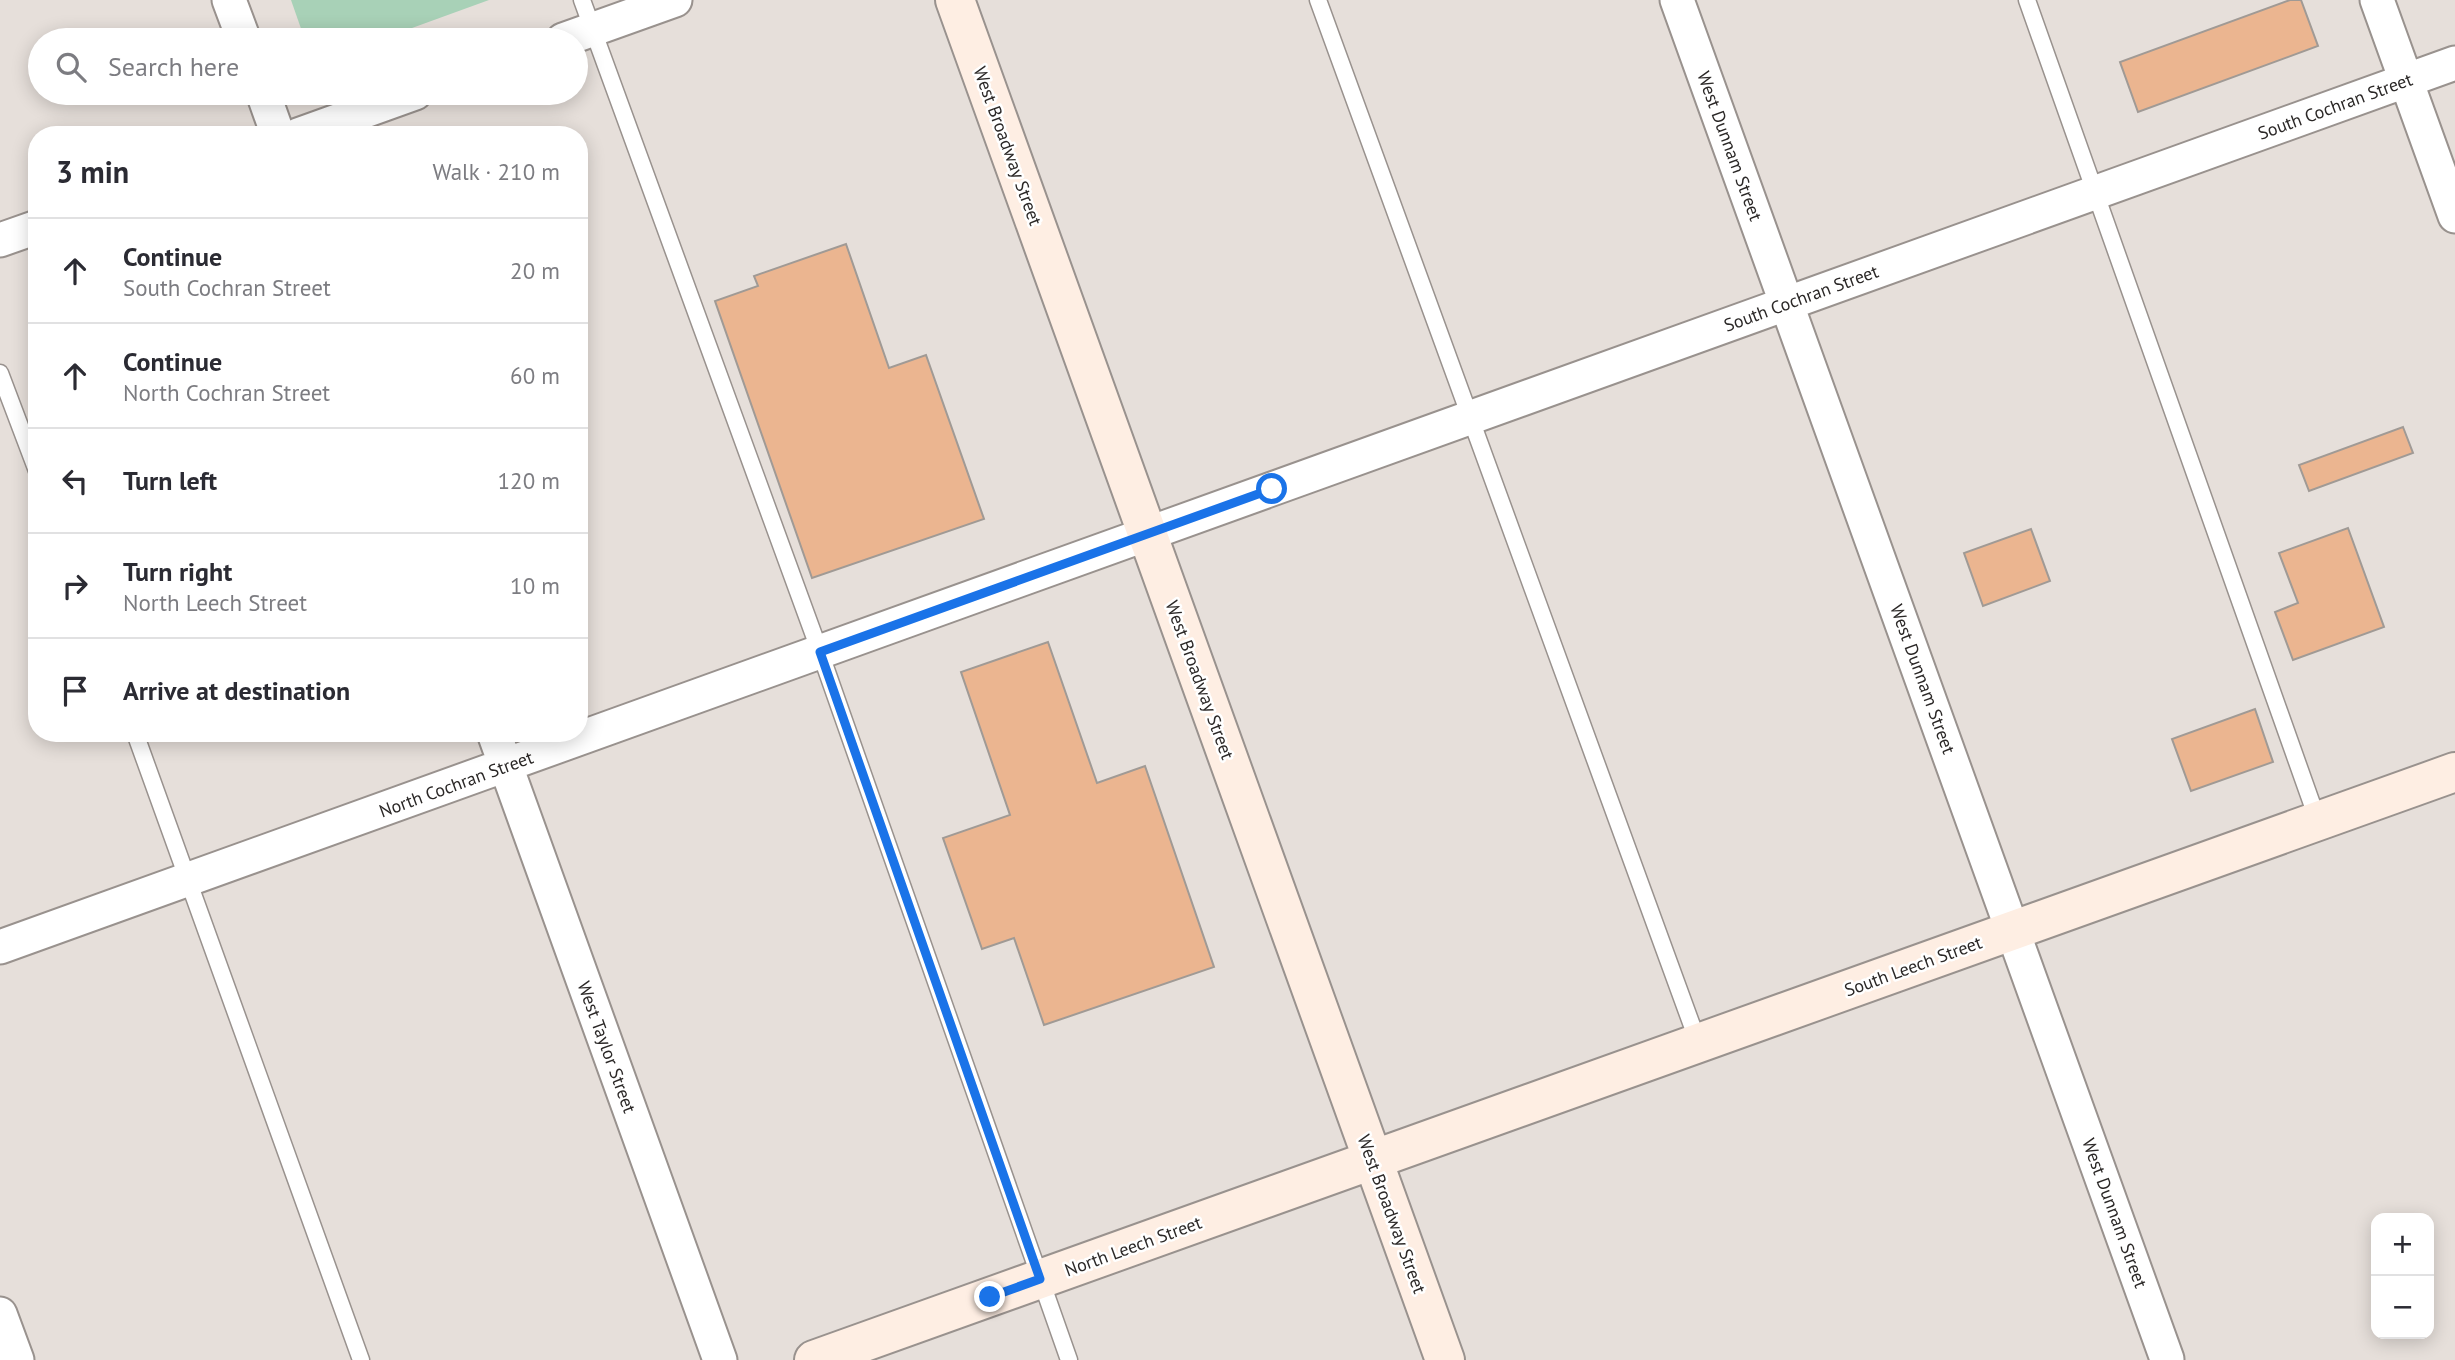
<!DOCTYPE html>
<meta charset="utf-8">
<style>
body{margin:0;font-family:"PT Sans",sans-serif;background:#f2f2f3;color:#2b2b33}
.controls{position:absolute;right:21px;bottom:21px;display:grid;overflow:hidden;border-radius:14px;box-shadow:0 4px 18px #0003}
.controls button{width:63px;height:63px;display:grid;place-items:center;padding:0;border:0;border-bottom:2px solid #e1e1e2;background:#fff;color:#2b2b33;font:35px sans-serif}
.stop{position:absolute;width:21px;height:21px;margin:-16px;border:5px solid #1a73e8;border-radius:50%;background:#fff}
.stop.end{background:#1a73e8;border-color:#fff;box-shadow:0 2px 7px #0008}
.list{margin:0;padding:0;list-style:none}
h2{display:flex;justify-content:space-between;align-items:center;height:91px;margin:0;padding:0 28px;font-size:30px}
h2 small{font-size:23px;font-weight:400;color:#7c7c81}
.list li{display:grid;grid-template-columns:46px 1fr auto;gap:21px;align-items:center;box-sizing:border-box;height:105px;padding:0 28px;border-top:2px solid #e1e1e2}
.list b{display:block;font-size:26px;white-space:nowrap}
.list p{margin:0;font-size:23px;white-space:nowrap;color:#7c7c81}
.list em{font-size:23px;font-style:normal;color:#7c7c81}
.icon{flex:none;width:38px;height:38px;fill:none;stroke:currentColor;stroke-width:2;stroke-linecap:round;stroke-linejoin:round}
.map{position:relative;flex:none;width:2455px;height:1360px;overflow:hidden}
.search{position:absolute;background:#fff;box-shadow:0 4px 18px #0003;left:28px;top:28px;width:560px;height:77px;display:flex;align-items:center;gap:18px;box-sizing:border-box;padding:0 24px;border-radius:38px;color:#7c7c81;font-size:26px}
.panel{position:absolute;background:#fff;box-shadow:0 4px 18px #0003;left:28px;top:126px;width:560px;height:616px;border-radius:28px}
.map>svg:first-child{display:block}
</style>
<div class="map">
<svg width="2455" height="1360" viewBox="0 0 2455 1360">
<rect width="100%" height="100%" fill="#e6dfda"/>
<path fill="#a8d1b7" d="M291 0H489L379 40H305Z"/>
<path fill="#ebb590" stroke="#a09a95" stroke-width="2" d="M2290 0H2301L2318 46 2138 112 2120 62Z
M846 244 889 368 926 355 984 519 812 578 715 301 758 286 754 276Z
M2403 427 2413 453 2309 491 2299 465Z
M2348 528 2384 627 2293 660 2275 612 2298 603 2279 553Z
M2031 529 2050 581 1983 606 1964 553Z
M1048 642 1097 783 1145 766 1214 967 1044 1025 1014 938 982 949 943 838 1010 815 961 672Z
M2255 709 2273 762 2191 791 2172 739Z"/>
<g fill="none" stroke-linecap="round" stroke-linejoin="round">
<g stroke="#99928e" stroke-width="19">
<path id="lane" d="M582 0 820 652 1069 1360
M1318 0 1698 1042
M2027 0 2318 821
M0 373 37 471
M135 733 361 1360"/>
</g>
<g stroke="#99928e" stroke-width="37">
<path id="street" d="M229 0 244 40
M1677 0 2167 1359
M2377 0 2455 216
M563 40 675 0
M263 93 278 135
M298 135 415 93
M0 240 37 227
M494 733 720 1360
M0 947 2455 63
M0 1314 17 1360"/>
</g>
<g stroke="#99928e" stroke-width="42">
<path id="secondary" d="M955 0 1445 1360
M814 1360 2455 772"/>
</g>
<use href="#lane" stroke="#fff" stroke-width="16"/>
<use href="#street" stroke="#fff" stroke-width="33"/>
<use href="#secondary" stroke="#feeee3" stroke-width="38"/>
</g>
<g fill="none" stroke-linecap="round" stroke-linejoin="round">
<path stroke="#1a73e8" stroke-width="9" d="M990 1297 1040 1279 820 652 1272 489"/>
</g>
<g text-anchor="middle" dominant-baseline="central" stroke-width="5" stroke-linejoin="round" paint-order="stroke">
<g font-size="18" fill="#2b2827" stroke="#fff">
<text transform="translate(2335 106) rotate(-20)">South Cochran Street</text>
<text transform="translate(1008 146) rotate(70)">West Broadway Street</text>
<text transform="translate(1730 146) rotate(70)">West Dunnam Street</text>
<text transform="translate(1801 298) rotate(-20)">South Cochran Street</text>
<text transform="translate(1923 679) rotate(70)">West Dunnam Street</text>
<text transform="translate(1200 680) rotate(70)">West Broadway Street</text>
<text transform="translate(456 784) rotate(-20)">North Cochran Street</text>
<text transform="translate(1913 966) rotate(-20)">South Leech Street</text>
<text transform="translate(607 1047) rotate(70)">West Taylor Street</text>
<text transform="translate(2115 1213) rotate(70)">West Dunnam Street</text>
<text transform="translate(1392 1214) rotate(70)">West Broadway Street</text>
<text transform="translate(1133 1246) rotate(-20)">North Leech Street</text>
</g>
</g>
</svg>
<div class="controls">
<button>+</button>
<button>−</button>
</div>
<div class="stop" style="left:1272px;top:489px"></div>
<div class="stop end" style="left:990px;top:1297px"></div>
<div class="search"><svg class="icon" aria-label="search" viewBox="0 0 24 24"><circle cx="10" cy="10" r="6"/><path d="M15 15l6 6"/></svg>Search here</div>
<section class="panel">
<h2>3 min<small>Walk · 210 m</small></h2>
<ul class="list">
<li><svg class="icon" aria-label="ahead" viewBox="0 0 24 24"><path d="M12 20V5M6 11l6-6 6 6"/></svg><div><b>Continue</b><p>South Cochran Street</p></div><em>20 m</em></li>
<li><svg class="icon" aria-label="ahead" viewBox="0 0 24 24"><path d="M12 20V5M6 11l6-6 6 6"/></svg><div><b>Continue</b><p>North Cochran Street</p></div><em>60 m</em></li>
<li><svg class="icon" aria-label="left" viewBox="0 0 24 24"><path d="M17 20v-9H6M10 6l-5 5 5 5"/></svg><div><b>Turn left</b></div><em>120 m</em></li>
<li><svg class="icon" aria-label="right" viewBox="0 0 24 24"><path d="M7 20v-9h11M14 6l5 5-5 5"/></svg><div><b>Turn right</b><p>North Leech Street</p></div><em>10 m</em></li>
<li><svg class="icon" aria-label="arrive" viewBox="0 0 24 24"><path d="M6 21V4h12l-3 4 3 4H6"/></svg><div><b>Arrive at destination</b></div></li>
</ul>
</section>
</div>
